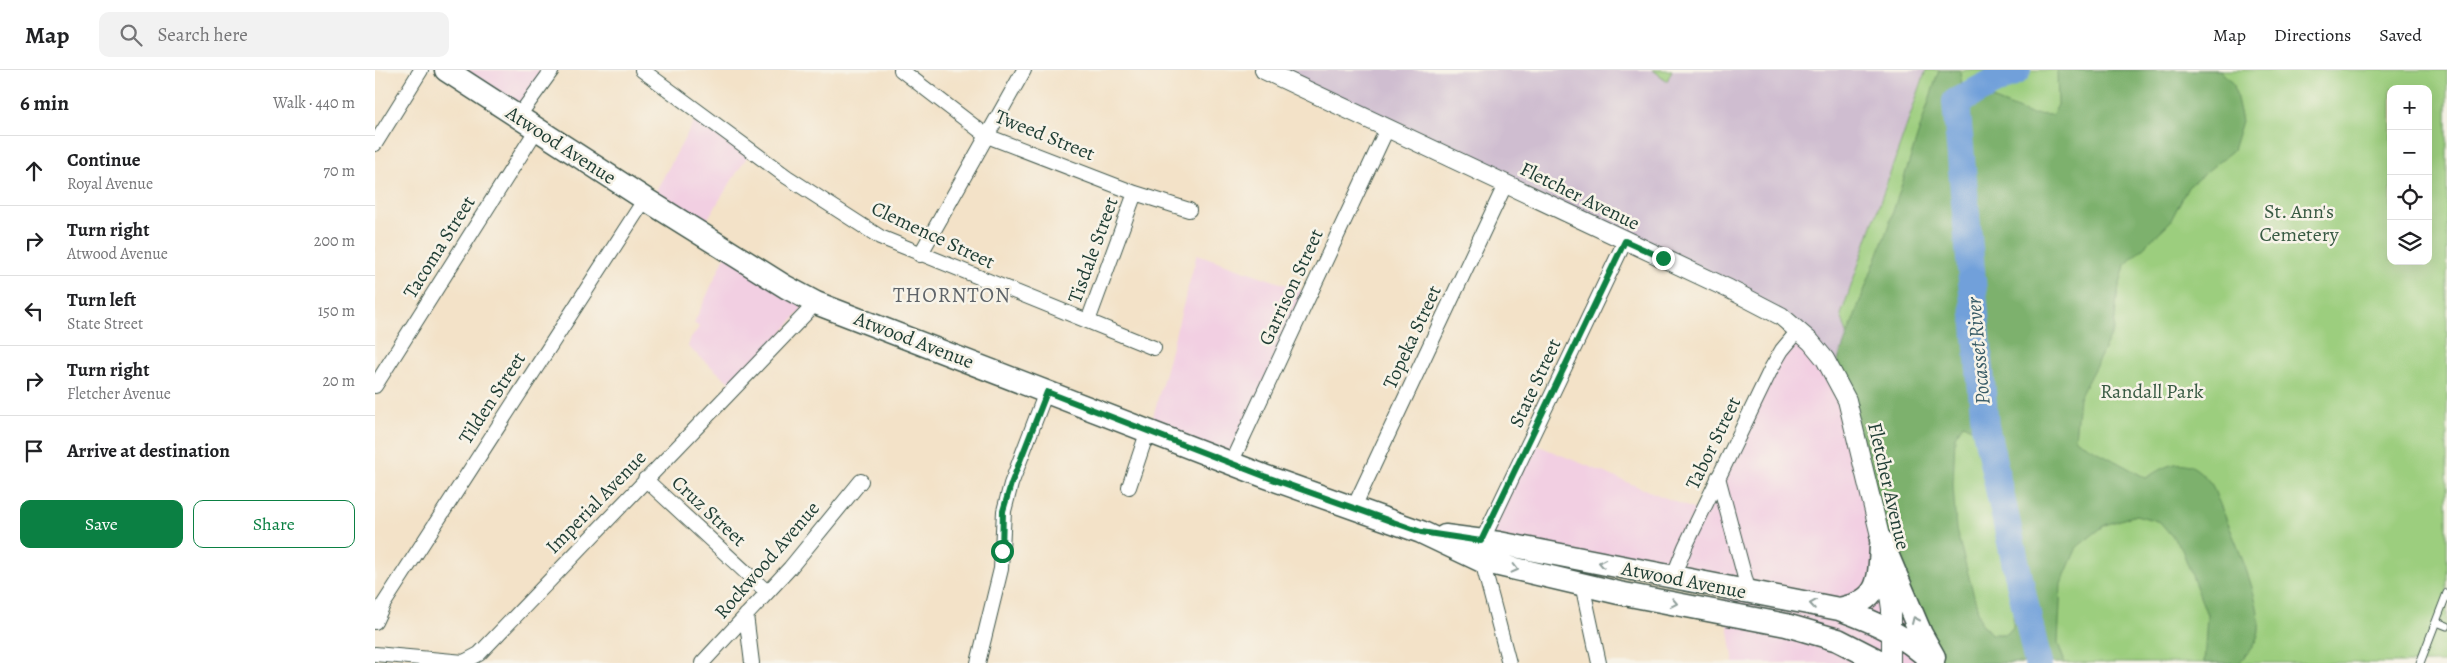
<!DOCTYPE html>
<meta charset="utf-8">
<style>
body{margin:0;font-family:Alegreya,serif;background:#f2f2f2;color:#202124}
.controls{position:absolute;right:15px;top:15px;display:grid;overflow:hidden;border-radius:10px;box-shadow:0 5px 20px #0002}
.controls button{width:45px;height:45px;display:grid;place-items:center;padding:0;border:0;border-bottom:1px solid #e0e0e0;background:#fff;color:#202124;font:25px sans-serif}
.stop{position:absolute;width:15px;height:15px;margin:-11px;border:4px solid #0b8043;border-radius:50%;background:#fff}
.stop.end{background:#0b8043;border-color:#fff;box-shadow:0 1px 5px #0008}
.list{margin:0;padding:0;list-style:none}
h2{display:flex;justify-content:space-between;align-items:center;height:65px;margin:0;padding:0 20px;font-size:21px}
h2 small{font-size:16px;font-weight:400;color:#757577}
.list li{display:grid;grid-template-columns:32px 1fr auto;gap:15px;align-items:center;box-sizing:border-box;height:70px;padding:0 20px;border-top:1px solid #e0e0e0}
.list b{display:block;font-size:19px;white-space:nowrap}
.list p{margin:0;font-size:16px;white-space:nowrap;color:#757577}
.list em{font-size:16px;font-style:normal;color:#757577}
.actions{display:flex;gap:10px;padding:15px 20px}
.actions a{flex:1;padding:11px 0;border:1px solid #0b8043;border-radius:10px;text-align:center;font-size:18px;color:#0b8043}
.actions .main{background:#0b8043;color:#fff}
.icon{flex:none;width:28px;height:28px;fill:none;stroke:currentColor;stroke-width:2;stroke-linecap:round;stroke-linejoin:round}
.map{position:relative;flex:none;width:2072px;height:593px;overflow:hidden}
header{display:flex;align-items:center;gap:30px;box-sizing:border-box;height:70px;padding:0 25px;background:#fff;border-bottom:1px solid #e0e0e0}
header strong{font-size:24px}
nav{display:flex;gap:28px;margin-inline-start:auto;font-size:18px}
.search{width:350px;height:45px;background:#f2f2f2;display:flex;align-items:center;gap:12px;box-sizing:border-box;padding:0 18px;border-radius:10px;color:#757577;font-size:19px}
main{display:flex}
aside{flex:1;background:#fff}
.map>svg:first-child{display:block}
</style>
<header>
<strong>Map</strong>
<div class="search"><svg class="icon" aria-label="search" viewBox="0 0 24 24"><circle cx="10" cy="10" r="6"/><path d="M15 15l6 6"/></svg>Search here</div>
<nav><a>Map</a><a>Directions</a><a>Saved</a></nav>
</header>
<main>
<aside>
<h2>6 min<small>Walk · 440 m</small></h2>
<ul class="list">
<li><svg class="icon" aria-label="ahead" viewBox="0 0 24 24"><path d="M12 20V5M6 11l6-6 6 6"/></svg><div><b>Continue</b><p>Royal Avenue</p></div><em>70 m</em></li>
<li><svg class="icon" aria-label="right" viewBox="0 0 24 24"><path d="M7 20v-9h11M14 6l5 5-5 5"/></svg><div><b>Turn right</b><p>Atwood Avenue</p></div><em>200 m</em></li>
<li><svg class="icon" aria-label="left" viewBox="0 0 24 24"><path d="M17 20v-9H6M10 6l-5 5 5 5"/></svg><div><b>Turn left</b><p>State Street</p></div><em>150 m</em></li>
<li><svg class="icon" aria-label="right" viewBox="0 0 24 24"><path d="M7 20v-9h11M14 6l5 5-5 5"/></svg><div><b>Turn right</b><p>Fletcher Avenue</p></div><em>20 m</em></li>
<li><svg class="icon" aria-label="arrive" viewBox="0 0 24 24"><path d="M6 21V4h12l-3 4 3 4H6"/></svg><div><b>Arrive at destination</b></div></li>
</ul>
<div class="actions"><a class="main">Save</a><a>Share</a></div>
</aside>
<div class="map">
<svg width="2072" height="593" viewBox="0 0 2072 593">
<rect width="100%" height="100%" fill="#f7f3e8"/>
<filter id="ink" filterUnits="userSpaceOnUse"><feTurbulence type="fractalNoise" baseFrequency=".02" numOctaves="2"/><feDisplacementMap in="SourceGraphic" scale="10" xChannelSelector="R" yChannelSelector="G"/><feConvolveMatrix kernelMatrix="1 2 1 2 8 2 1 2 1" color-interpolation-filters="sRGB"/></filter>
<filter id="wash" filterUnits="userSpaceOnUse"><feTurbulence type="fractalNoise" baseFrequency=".0096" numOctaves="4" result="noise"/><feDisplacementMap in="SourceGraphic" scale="20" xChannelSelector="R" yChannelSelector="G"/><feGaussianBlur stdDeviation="1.12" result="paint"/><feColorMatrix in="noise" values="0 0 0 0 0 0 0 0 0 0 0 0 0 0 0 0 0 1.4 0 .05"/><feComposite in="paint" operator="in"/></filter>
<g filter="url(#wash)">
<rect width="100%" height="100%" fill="#f3e2c8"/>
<path fill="#f2cfe2" d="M75 0H176L146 44Z
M323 44 375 82 326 159 277 128Z
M353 180 436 228 361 318 313 277 315 270 324 257 319 253Z
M822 184 934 223 857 391 775 358Z
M1421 262 1450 286 1562 593H1359L1348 522 1110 463 1159 374 1320 440Z"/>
<path fill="#cfbdd0" d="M890 0H1564L1512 160 1460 298 1428 263Z"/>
<path fill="#9cce7e" stroke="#5e8659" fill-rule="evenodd" d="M1278 0H1297L1292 11Z
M1551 0H2072V593H1580L1466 245ZM2016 19H2053V191H2016Z"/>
<path fill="#7db16d" stroke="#4e7750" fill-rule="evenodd" d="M1564 0H1585L1587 17 1655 44 1677 45 1683 35 1682 0H1845L1859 15 1867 51 1858 80 1813 117 1795 152 1750 195 1742 226 1739 260 1704 328 1700 369 1771 408C1800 389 1815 386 1837 415 1850 448 1888 528 1884 561 1882 573 1872 584 1864 593H1829L1832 545 1806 477 1785 452 1761 445 1730 455 1702 477 1686 514 1683 573 1690 593H1562L1527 516 1460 298 1512 160ZM1588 354C1609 364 1622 375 1629 397L1639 515 1638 557 1632 564H1616L1606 552 1581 459 1578 415 1580 366Z"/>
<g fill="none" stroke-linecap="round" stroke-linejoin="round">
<path stroke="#71a0da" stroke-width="28" d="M1642 0 1581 32 1610 356 1663 593"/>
</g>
</g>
<g filter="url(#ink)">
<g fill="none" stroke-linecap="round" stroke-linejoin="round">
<g stroke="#3f564a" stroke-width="9">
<path id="service" d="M2062 552 2072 556
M2045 593 2072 523"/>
</g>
<g stroke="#3f564a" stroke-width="16">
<path id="minor" d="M267 0 412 107 505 167 779 278
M526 0 612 66 760 123 814 140
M143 47 177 0
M0 74 46 0
M545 185 649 0
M713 251 760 123
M0 316 162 59
M856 393 1012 59
M1343 407 1374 523
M270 409 392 522
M754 417 773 360
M979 437 1131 113
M1298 507 1310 477 1397 297 1407 280 1423 261
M1207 514 1224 593
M371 545 377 593
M0 552 8 535 270 129
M0 584 89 592 104 584 441 233
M327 593 415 498 486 411
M603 593 626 499 629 441 636 414 671 322
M1134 593 1107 491V471L1250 171"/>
</g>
<g stroke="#3f564a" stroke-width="20">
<path id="tertiary" d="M889 0 1354 219 1406 246 1436 272 1450 289 1472 330 1506 470 1516 539V593"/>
</g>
<g stroke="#3f564a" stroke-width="25">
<path id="primary" d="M71 0 270 129 411 217 441 233 889 406 1046 462 1107 491 1244 523 1411 555 1463 570 1508 593
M1070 466 1124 473 1464 539C1500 552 1531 565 1558 593
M1506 470 1546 564 1559 587
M1464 539C1505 531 1504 512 1506 476"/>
</g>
<use href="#service" stroke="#fff" stroke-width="7"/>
<use href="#minor" stroke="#fff" stroke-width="14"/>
<use href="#tertiary" stroke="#fff" stroke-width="18"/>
<use href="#primary" stroke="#fff" stroke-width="22"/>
</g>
<defs><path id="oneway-chevron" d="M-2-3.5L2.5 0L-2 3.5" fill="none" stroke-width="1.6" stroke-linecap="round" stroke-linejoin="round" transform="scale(1.25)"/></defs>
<g stroke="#8f9e9a">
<use href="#oneway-chevron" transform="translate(1227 493) rotate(-169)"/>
<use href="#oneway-chevron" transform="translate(1140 499) rotate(14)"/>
<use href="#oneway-chevron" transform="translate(1299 533) rotate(11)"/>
<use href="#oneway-chevron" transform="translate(1438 534) rotate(-171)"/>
<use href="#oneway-chevron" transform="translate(1540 550) rotate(-114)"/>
</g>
</g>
<g fill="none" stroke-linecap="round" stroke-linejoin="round" filter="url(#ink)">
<path stroke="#0b8043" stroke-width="6" d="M627 481 628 441 636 414 672 322 889 406 1046 462 1106 471 1250 171 1288 188"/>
</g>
<g text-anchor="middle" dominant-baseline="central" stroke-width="5" stroke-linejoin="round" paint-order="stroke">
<g font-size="20" fill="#1f3d34" stroke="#f7f3e8">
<text transform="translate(670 65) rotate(22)">Tweed Street</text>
<text transform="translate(186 75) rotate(33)">Atwood Avenue</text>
<text transform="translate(1205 126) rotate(26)">Fletcher Avenue</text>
<text transform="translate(558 165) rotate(25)">Clemence Street</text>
<text transform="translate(64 177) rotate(-58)">Tacoma Street</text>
<text transform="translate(718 180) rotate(-70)">Tisdale Street</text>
<text transform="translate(916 217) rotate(-65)">Garrison Street</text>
<text transform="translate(1037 267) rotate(-65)">Topeka Street</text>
<text transform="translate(539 270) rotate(21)">Atwood Avenue</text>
<text transform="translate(1160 313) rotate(-65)">State Street</text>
<text transform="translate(117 328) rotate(-57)">Tilden Street</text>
<text transform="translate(1338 373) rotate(-64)">Tabor Street</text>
<text transform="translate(1514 416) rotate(77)">Fletcher Avenue</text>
<text transform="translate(221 432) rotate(-46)">Imperial Avenue</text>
<text transform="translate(334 441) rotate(43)">Cruz Street</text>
<text transform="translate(392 490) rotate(-49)">Rockwood Avenue</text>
<text transform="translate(1309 510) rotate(11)">Atwood Avenue</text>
</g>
<g font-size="20" fill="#385a43" stroke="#f7f3e8">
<text x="1924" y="141">St. Ann's<tspan x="1924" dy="23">Cemetery</tspan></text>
<text x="1777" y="321">Randall Park</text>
</g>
<g font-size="21" letter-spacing="1" fill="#5f6469" stroke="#f7f3e8">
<text x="577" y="225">THORNTON</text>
</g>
<g font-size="21" font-style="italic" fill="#385b66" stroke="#f7f3e8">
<text transform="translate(1603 281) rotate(-95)">Pocasset River</text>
</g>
</g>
</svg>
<div class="controls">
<button>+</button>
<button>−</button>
<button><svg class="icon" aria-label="locate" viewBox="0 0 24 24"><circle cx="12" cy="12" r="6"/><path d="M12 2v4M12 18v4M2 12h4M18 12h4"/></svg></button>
<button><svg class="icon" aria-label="layers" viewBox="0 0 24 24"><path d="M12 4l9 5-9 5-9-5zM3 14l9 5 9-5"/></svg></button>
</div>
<div class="stop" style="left:627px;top:481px"></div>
<div class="stop end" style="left:1288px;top:188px"></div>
</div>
</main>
